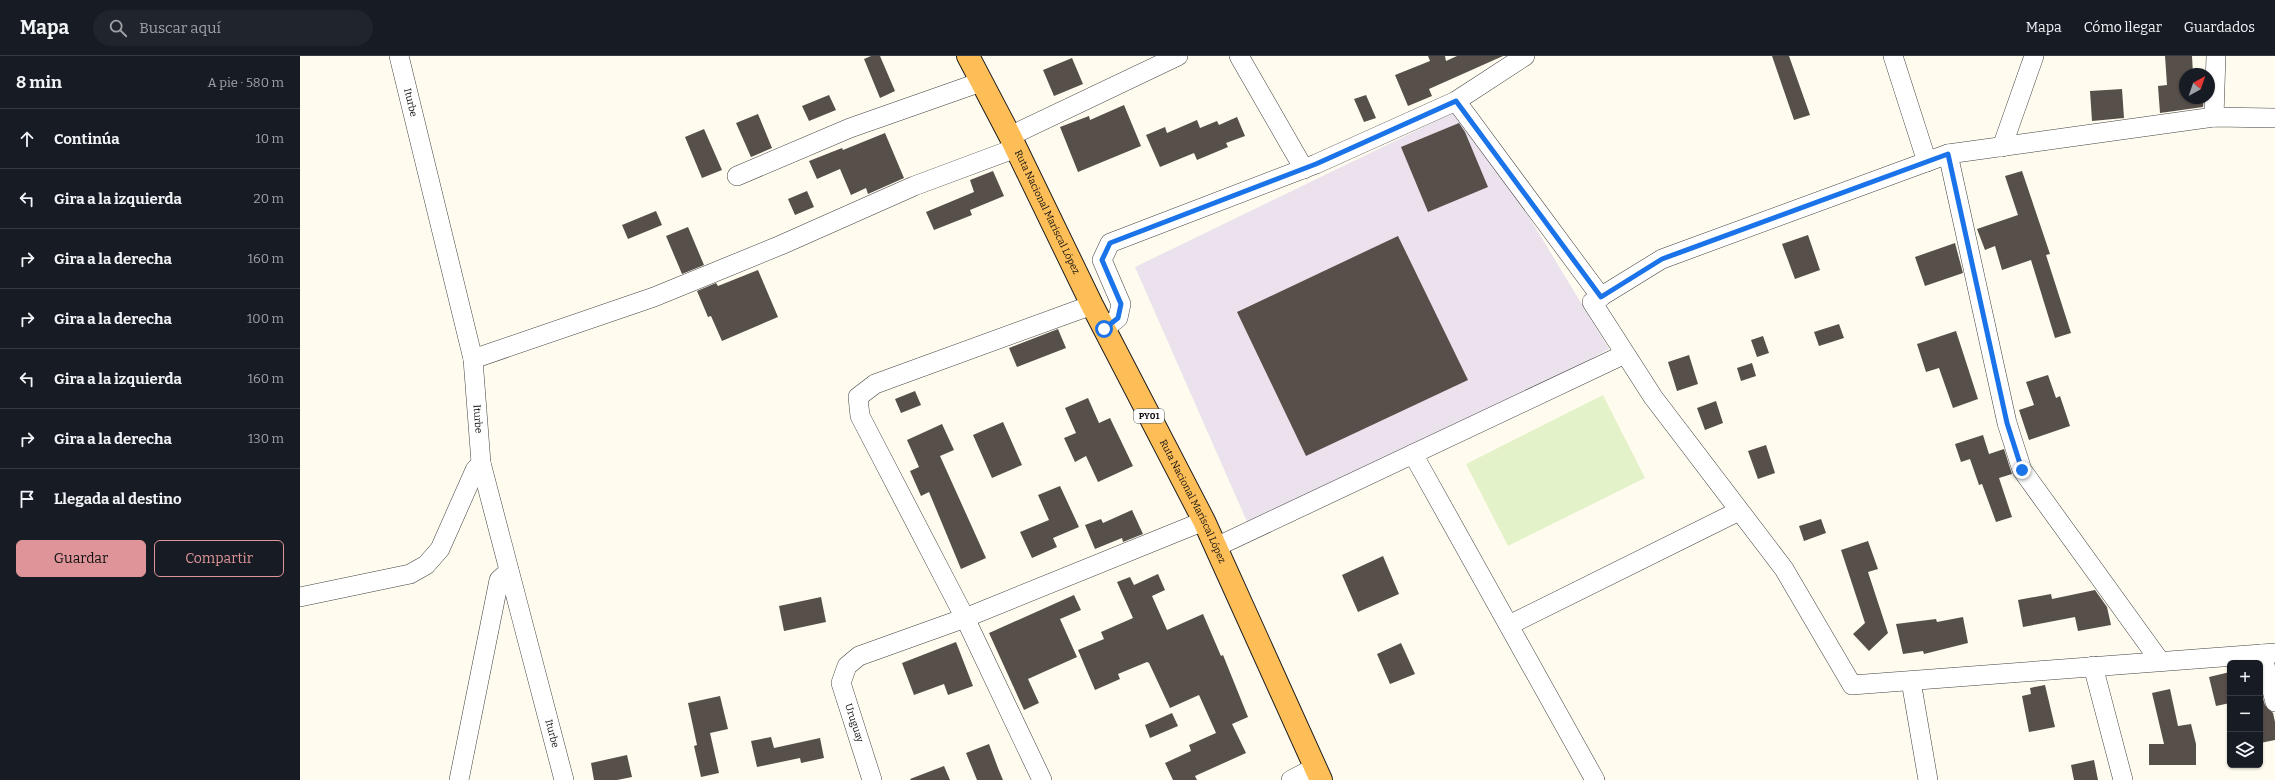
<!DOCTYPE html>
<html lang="es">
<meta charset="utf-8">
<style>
body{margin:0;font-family:Bitter,serif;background:#20242c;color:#f1f3f6}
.controls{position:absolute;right:12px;bottom:12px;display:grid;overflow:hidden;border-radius:6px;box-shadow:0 1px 3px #0004}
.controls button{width:36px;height:36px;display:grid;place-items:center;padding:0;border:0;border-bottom:1px solid #363941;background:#171b24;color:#f1f3f6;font:20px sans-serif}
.compass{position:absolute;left:1879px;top:12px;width:36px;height:36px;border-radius:50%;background:#171b24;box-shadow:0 1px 3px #0004;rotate:40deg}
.stop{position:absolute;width:12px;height:12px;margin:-9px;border:3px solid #1a73e8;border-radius:50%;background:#fff}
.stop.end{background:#1a73e8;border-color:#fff;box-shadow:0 1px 4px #0008}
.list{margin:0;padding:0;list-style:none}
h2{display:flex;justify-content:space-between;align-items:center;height:52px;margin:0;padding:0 16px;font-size:17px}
h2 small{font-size:13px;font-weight:400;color:#9ea1a6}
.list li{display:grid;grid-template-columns:26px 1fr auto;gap:12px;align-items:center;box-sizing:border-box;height:60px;padding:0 16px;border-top:1px solid #363941}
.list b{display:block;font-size:15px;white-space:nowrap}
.list em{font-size:13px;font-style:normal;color:#9ea1a6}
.actions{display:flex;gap:8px;padding:12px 16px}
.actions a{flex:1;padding:9px 0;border:1px solid #de9498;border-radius:6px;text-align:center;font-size:14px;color:#de9498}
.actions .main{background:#de9498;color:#111}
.icon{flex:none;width:22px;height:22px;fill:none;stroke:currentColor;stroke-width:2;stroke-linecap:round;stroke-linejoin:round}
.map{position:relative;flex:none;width:1975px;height:724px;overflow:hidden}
header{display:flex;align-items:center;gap:24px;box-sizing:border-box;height:56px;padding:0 20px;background:#171b24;border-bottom:1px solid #363941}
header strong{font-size:19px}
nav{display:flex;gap:22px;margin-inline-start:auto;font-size:14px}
.search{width:280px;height:36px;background:#20242c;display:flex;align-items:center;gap:10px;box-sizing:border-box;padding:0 14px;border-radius:22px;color:#9ea1a6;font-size:15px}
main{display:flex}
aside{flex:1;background:#171b24}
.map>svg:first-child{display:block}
</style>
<header>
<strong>Mapa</strong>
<div class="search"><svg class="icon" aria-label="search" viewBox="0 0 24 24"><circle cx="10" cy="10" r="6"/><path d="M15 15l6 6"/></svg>Buscar aquí</div>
<nav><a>Mapa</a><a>Cómo llegar</a><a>Guardados</a></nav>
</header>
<main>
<aside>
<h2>8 min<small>A pie · 580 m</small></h2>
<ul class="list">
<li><svg class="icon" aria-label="ahead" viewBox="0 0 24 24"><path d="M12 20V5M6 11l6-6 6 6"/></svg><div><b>Continúa</b></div><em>10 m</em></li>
<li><svg class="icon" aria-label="left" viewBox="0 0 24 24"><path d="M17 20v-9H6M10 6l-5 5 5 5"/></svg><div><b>Gira a la izquierda</b></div><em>20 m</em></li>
<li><svg class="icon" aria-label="right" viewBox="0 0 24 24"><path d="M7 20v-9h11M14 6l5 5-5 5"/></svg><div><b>Gira a la derecha</b></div><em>160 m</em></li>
<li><svg class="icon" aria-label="right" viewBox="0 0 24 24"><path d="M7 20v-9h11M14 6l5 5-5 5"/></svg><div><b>Gira a la derecha</b></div><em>100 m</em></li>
<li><svg class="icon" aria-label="left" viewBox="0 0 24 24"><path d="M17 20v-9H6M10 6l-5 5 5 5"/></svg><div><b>Gira a la izquierda</b></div><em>160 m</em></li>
<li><svg class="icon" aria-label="right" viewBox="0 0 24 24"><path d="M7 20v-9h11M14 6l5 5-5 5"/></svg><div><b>Gira a la derecha</b></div><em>130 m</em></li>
<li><svg class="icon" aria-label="arrive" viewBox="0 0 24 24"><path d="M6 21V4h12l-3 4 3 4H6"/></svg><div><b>Llegada al destino</b></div></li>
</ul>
<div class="actions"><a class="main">Guardar</a><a>Compartir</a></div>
</aside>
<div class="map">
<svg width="1975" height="724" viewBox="0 0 1975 724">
<rect width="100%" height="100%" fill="#fffcef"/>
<path fill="#ece2ed" d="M1163 52 1309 293 1113 398 948 468 835 211Z"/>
<path fill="#e4f2c9" d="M1303 339 1345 422 1208 490 1166 408Z"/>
<path fill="#574f4a" d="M571 0H580L595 35 580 42 564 3Z
M1128 0H1145L1146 5 1157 0H1203L1129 33 1132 40 1108 50 1095 19 1130 5Z
M1472 0H1489L1510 59 1494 64Z
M1865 0H1892L1893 18H1885V42H1904L1903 51 1860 57 1858 30 1867 29Z
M772 2 783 28 754 40 743 14Z
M1822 33 1824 62 1792 65 1790 35Z
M529 39 536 54 509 65 502 50Z
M1066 39 1076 62 1064 66 1054 43Z
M824 49 841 90 778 116 760 71 789 60 790 64Z
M458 58 472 92 451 101 436 67Z
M937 61 945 80 926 87 928 91 897 104 894 97 860 111 846 79 865 71 867 77 897 64 900 72 917 65 919 69Z
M1159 67 1165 76 1188 131 1128 156 1101 91Z
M404 73 422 114 402 122 385 81Z
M585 77 604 122 568 138 566 132 551 139 540 113 517 123 509 105 542 92 543 94Z
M693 115 704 140 670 154 672 159 634 174 626 156 674 136 670 124Z
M1722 115 1750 198 1746 199 1771 277 1755 282 1731 204 1702 214 1695 190 1685 194 1677 173 1718 159 1705 120Z
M507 135 514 151 495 159 488 143Z
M356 155 362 169 328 183 322 169Z
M388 171 404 209 382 218 366 180Z
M1508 179 1520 214 1495 223 1482 188Z
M1098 180 1168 324 1006 400 937 256Z
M1655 187 1663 217 1625 230 1615 201Z
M458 214 478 261 422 285 411 260 408 261 397 235 416 227 418 230Z
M1539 268 1544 282 1519 290 1514 276Z
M758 273 766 292 717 311 709 292Z
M1656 275 1678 343 1653 352 1639 312 1626 316 1617 288Z
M1463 280 1469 297 1457 301 1451 284Z
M1389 299 1398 328 1377 335 1368 306Z
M1452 307 1456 320 1441 325 1437 312Z
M1748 319 1756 342 1760 340 1770 370 1729 384 1719 354 1734 349 1726 326Z
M615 335 621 349 601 357 595 343Z
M788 342 799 367 810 362 833 410 798 426 786 400 775 406 764 382 776 377 765 352Z
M1416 345 1423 367 1405 374 1397 352Z
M703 366 722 409 692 422 673 379Z
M642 368 654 394 640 400 686 502 661 513 629 436 621 440 610 415 619 411 607 384Z
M1683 379 1689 398 1704 393 1712 418 1699 422 1712 461 1696 466 1682 428 1679 429 1670 403 1661 406 1655 388Z
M1466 389 1475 417 1458 423 1448 395Z
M760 430 779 471 753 482 757 491 732 502 720 476 749 464 738 439Z
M832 454 843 478 823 486 822 482 795 493 785 469 801 463 803 467Z
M1521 463 1526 477 1504 485 1499 470Z
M1568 485 1578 513 1568 516 1588 577 1569 595 1553 578 1565 567 1541 494Z
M1083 500 1099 538 1058 556 1042 519Z
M858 518 865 534 852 540 867 574 903 558 921 600 923 599 948 661 932 668 946 697 895 720 897 724H873L865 707 891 695 889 689 916 677 899 639 870 652 849 607 847 606 818 618 820 623 795 634 778 594 804 583 801 576 833 562 817 526 830 521 834 529Z
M1795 534 1807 551 1811 569 1778 575 1775 561 1723 571 1718 544 1751 538 1752 543Z
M774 539 781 554 760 563 777 601 728 623 739 647 724 654 689 577Z
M521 541 526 566 484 575 479 550Z
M1663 561 1668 587 1624 598 1623 595 1603 598 1596 568 1636 563 1637 566Z
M656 586 673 630 648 639 644 628 614 639 602 607Z
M1101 587 1115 618 1090 628 1077 598Z
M1930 616V647L1916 650 1909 621Z
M1745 629 1755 671 1729 676 1722 640 1731 638 1730 632Z
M1870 633 1878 670 1891 668 1896 688V709H1849V688H1864L1852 637Z
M1960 633 1965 649 1973 657 1975 666V684L1960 687Z
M420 640 428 673 410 677 419 717 401 721 394 690 397 689 388 647Z
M872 657 878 670 850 682 845 669Z
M471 681 474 692 520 682 524 702 501 707 500 702 457 711 451 685Z
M689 688 698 712 703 724H677L666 697Z
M327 699 332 721 317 724H294L291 707Z
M1794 704 1798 724H1774L1771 709Z
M644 710 650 724H611L610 723Z"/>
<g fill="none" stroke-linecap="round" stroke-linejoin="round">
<g stroke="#414141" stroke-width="20">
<g id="minor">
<path id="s1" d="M99 0 173 303 181 407 264 724"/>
<path d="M939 0 1004 113"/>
<path d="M1593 0 1627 106"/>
<path d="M1156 45 1301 241"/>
<path d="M1914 61 1916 0"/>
<path d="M1975 62 1914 61 1648 98 1362 203 1292 246 1353 341 1484 513 1552 629 1975 597"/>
<path d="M710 80 878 0"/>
<path d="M1702 91 1734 0"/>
<path d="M1648 98 1707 367 1722 414 1860 605"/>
<path d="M437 120 550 72 681 26"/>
<path d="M804 273 818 262 821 248 802 204 810 187 1016 108 1156 45 1225 0"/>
<path d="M173 303 354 241 481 189 614 130 716 92"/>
<path d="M1113 398 1295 724"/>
<path d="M916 491 1325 298"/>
<path d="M0 541 110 518 126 509 140 493 175 414 181 407"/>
<path d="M1209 569 1439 455"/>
<path d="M1962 598 1975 646"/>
<path d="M1793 610 1823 724"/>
<path d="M1611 625 1628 724"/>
<path d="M159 724 199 524 209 515"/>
<path d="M572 724 541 627 547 610 559 600 665 562 904 465"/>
<path d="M742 724 665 562 560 360 558 341 575 328 792 249"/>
<path d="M991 724 1014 712"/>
</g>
</g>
<g stroke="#1f1f1f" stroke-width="24">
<g id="trunk">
<path id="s2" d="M668 0 710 80 792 249 904 465 1021 724"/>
</g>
</g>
<use href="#minor" stroke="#fff" stroke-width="19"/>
<use href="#trunk" stroke="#fdbe58" stroke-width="22"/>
</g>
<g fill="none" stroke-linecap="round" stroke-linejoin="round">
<path stroke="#1a73e8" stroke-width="5" d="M804 273 818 262 821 248 802 204 810 187 1016 108 1156 45 1301 241 1362 203 1648 98 1707 367 1722 414"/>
</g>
<g text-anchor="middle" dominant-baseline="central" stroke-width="4" stroke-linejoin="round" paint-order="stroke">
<rect fill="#fff" stroke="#565656" stroke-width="1" x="834" y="353" width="30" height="14" rx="3"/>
<g font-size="9" font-weight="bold" fill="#0e0e0e">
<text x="849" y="360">PY01</text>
</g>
<g font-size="10" fill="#0e0e0e" stroke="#fff">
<text stroke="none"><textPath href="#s1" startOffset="48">Iturbe</textPath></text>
<text stroke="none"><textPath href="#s2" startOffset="175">Ruta Nacional Mariscal López</textPath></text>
<text stroke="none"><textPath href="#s1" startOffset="372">Iturbe</textPath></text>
<text stroke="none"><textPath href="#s2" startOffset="499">Ruta Nacional Mariscal López</textPath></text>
<text transform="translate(554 667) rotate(72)">Uruguay</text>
<text stroke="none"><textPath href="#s1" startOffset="696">Iturbe</textPath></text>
</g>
</g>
</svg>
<div class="controls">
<button>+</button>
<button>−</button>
<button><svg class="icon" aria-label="layers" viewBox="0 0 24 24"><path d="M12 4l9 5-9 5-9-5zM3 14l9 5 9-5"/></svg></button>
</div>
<svg class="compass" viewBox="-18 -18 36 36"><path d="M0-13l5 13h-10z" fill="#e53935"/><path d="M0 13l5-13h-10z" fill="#9ea1a6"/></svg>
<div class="stop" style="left:804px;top:273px"></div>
<div class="stop end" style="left:1722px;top:414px"></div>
</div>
</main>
